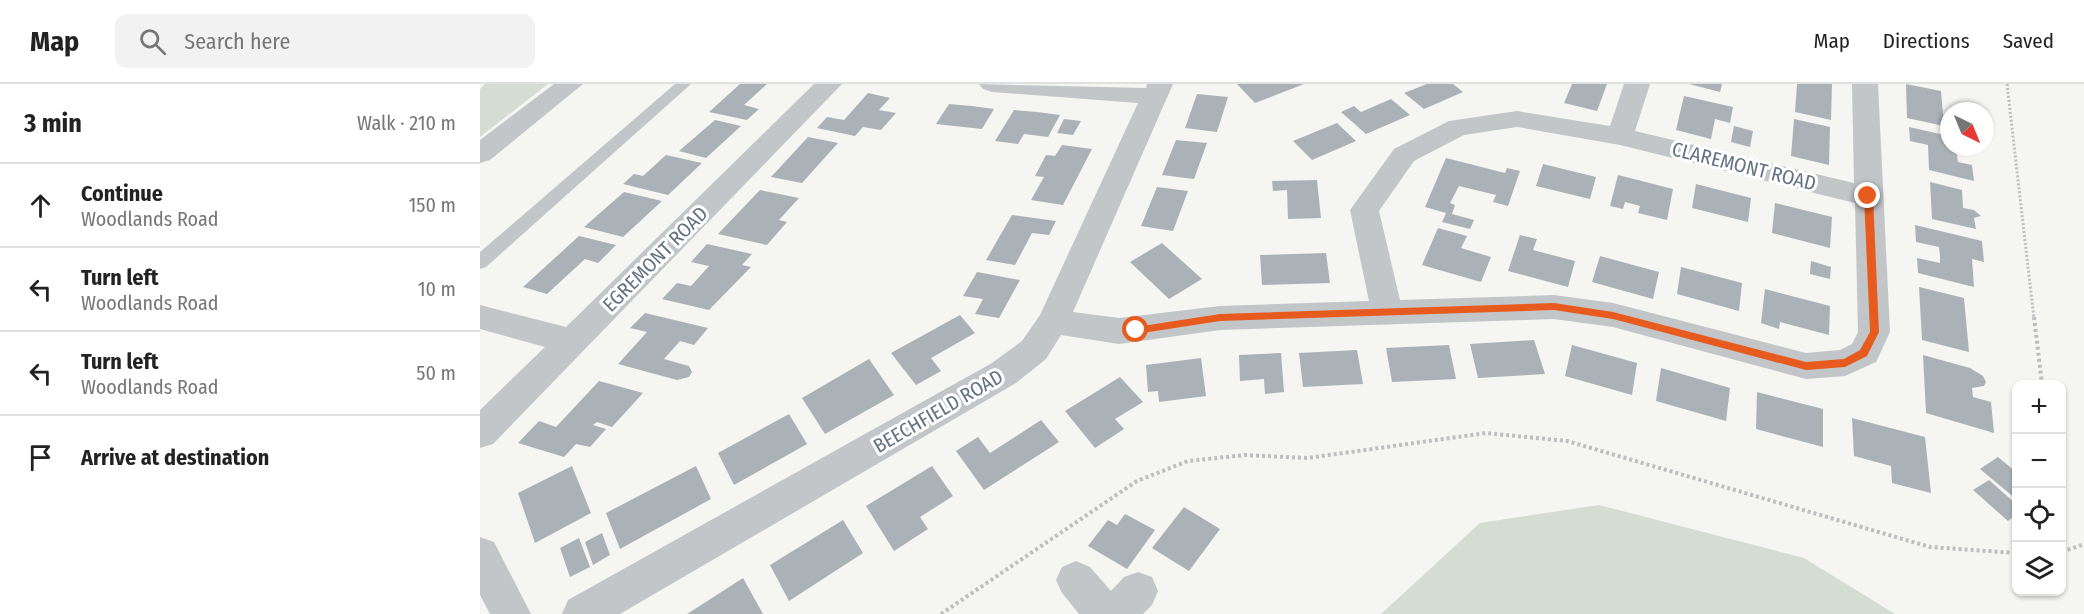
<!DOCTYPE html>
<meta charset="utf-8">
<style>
body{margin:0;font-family:"Fira Sans Condensed",sans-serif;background:#f2f2f2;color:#222}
.controls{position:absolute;right:18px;bottom:18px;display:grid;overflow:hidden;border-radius:12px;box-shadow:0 2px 4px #0004}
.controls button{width:54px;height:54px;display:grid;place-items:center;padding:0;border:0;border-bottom:2px solid #e0e0e0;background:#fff;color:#222;font:30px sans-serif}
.compass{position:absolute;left:1460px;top:18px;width:54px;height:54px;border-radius:50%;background:#fff;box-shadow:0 2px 4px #0004;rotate:137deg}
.stop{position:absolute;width:18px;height:18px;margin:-14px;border:4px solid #e85b1e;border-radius:50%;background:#fff}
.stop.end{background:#e85b1e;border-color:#fff;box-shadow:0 2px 6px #0008}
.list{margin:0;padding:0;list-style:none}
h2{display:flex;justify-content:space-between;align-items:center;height:78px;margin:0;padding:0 24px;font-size:26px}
h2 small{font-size:20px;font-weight:400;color:#767676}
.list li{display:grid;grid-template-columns:39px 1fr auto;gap:18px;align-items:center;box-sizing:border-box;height:84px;padding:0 24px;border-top:2px solid #e0e0e0}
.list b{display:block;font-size:22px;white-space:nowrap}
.list p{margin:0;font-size:20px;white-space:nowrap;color:#767676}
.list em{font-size:20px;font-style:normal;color:#767676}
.icon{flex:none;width:33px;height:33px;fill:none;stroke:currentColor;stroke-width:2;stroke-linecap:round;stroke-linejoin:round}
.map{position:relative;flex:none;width:1604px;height:530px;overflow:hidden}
header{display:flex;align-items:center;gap:36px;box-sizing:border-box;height:84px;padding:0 30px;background:#fff;border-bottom:2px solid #e0e0e0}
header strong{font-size:28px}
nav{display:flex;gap:33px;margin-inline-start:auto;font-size:21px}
.search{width:420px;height:54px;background:#f2f2f2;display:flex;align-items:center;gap:15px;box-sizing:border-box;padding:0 21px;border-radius:12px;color:#767676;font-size:22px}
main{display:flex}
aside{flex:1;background:#fff}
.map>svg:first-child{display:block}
</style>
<header>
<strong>Map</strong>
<div class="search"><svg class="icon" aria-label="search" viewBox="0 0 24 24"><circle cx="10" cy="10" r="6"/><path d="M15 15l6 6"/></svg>Search here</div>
<nav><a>Map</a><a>Directions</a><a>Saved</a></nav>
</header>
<main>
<aside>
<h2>3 min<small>Walk · 210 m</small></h2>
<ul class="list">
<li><svg class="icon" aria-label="ahead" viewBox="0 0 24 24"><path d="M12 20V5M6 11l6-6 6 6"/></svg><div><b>Continue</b><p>Woodlands Road</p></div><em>150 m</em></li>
<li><svg class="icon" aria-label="left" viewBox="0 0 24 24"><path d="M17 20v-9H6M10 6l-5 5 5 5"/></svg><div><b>Turn left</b><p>Woodlands Road</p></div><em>10 m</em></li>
<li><svg class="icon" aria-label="left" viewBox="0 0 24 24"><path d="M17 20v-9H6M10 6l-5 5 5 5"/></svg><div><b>Turn left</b><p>Woodlands Road</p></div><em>50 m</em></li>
<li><svg class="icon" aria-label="arrive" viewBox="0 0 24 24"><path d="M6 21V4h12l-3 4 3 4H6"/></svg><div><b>Arrive at destination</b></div></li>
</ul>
</aside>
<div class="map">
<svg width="1604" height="530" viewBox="0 0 1604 530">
<rect width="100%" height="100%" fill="#f5f5f1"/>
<path fill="#d5dcd2" d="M5 0H68L0 53V5Z
M1119 421 1324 474 1415 530H901L1000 439Z"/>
<path fill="#aab2b8" d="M260 0H287L264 21 279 25 267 36 229 28Z
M757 0H824L775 19Z
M947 0H973L983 8 944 25 924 9Z
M1092 0H1127L1117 27 1084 19Z
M1209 0H1242L1240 8Z
M1317 0H1352L1351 36 1315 28Z
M1426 0 1461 7 1464 42 1427 34Z
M388 9 410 14 399 26 416 29 401 46 383 43 375 52 337 44 347 33 364 36Z
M717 10 748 13 737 48 705 44Z
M1204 12 1253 23 1250 39 1235 35 1231 55 1196 46Z
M911 15 930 31 886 50 861 28 874 22 881 28Z
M469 20 492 22 514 25 502 45 456 40Z
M534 26 557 28 580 31 568 53 544 50 538 60 515 57Z
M584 35 601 37 593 51 577 49Z
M1314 35 1350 43 1349 81 1311 72Z
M235 36 261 42 226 74 199 67Z
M857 39 876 57 832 76 813 57Z
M1254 42 1273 47 1270 63 1251 58Z
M1429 43 1469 52V63H1476L1478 78 1492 81 1494 97 1449 86 1448 61 1430 57Z
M328 53 358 59 322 99 291 93Z
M696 56 727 59 714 95 682 91Z
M582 61 612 65 583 121 551 116 564 93 555 92 566 71 575 72Z
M186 71 222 79 188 111 143 100 154 90 163 92Z
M966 74 1025 89 1027 84 1040 87 1028 122 1013 118 1016 111 979 102 970 119 975 121 972 130 994 136 990 145 962 138 966 129 945 123Z
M1063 80 1116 93 1110 115 1056 102Z
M1138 91 1193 105 1187 136 1158 129 1160 122 1145 118 1143 125 1130 122Z
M837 96 841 134 808 135 807 106 793 107 792 97Z
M1450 98 1482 106 1483 124 1494 126 1501 132 1494 134 1496 145 1452 135Z
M1216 100 1271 114 1268 138 1212 124Z
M677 103 708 107 693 147 661 142Z
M280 106 319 114 299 136 307 138 287 161 238 150Z
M144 108 182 117 143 153 104 143Z
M1295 119 1352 133 1350 164 1292 149Z
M532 131 576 137 569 151 552 149 535 181 506 176Z
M1435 141 1502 157 1504 178 1492 175 1494 203 1438 189 1437 174 1460 179V172L1459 163 1436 158Z
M958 144 987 152 981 164 1011 173 1001 198 942 181Z
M1040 151 1057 155 1053 166 1095 177 1088 203 1028 187Z
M99 152 136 161 118 179 105 175 67 210 43 203Z
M682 159 722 195 689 215 650 178Z
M227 160 272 170 262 181 271 183 229 226 182 215 197 199 211 202 229 182 211 178Z
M846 169 850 199 782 201 780 171Z
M1120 172 1179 188 1173 215 1112 198Z
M1331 177 1351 183 1350 195 1330 190Z
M1201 183 1262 199 1259 227 1197 210Z
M497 188 540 196 519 234 495 230 503 215 483 212Z
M1439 203 1484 214 1489 268 1442 256Z
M1285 205 1350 222 1349 251 1300 238 1299 245 1281 239Z
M165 229 228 244 214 261 200 257 184 275 209 282 212 288 209 293 197 296 138 280 167 248 150 244Z
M480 231 495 249 451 274 461 287 436 301 411 269Z
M1054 256 1065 290 998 294 990 260Z
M969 261 976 295 912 298 906 264Z
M1092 261 1157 279 1152 311 1085 292Z
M877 266 883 300 823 303 819 269Z
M801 269 804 308 785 310 784 295 760 297 759 271Z
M1443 271 1490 284 1503 292 1506 298 1504 302 1492 304 1493 313 1511 318 1514 349 1446 329Z
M721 274 726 312 679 318 678 307 668 308 666 281Z
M389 275 414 311 345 350 322 314Z
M1181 284 1250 304 1246 337 1176 317Z
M640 293 663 318 635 335 644 345 615 364 585 327Z
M119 297 163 309 132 343 117 338 113 341 126 345 110 363 96 360 84 373 38 359 59 337 76 343Z
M1277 308 1343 325V363L1276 345Z
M309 330 327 360 254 401 238 369Z
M1372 334 1445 353 1451 409 1412 399 1411 382 1374 372Z
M561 336 579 358 504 406 476 367 498 353 510 369Z
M1518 373 1536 388V415L1500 385Z
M92 382 111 429 55 459 38 409Z
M216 382 231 415 140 465 126 429Z
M452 382 473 412 440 433 448 445 414 467 386 422Z
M1509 396 1536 420V431L1528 437 1493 406Z
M704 423 740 445 709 487 672 464Z
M645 430 675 446 647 485 608 462 628 436 637 441Z
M363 436 383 469 309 517 290 481Z
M122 449 130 471 113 481 105 458Z
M99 454 110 483 90 493 80 464Z
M263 494 283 530H207L215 525Z"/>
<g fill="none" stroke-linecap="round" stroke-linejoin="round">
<path stroke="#bcbec0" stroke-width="3" stroke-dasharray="2 2" stroke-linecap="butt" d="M1527 0 1554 235"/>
<path stroke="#bcbec0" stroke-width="4" stroke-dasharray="3 3" stroke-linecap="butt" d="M1554 233 1562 300
M1582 468 1604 460
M461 530 657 397 708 377 765 371 828 374 1006 349 1087 357 1450 463 1536 469"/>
<path fill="#c2c6c9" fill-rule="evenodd" d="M195 0H211L6 183 0 185V168Z"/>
<path fill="#c2c6c9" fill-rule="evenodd" d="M74 0H103L10 76 0 79V56Z
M334 0H362L13 360 0 364V326L65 263 0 245V221L86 243Z
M499 0 666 4 667 0H693L593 228 639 234 740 222 889 217 870 126 914 65 969 37 1037 27 1130 42 1144 0H1170L1155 47 1374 99 1372 0H1398L1410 248 1396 278 1365 292 1326 295 1133 243 1074 235 740 246 639 260 581 251 566 275 536 299 140 530H82L88 516 512 279 542 257 560 231 658 19 512 8 503 5ZM1037 43 1140 61 1375 119 1378 248 1372 260 1360 266 1326 269 1133 219 1074 211 920 216 899 127 934 77 984 51Z
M0 453 14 458 51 530H10L0 511Z
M596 477 610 483 631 507 644 493 658 488 672 493 678 507 672 521 663 530H599L582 509 576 496 582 483Z"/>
</g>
<path fill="#e85b1e" d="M1388 109 1393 112 1399 248 1387 272 1365 283 1326 286 1133 235 1074 226 740 237 656 250 651 246 656 243 740 230 1074 219 1133 228 1326 278 1364 275 1380 266 1390 248 1384 112Z"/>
<g text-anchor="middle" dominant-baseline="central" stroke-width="6" stroke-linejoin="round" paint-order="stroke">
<g font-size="20" fill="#637383" stroke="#fff">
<text transform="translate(1264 82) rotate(14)">CLAREMONT ROAD</text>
<text transform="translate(175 175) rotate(-45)">EGREMONT ROAD</text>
<text transform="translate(458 327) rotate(-30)">BEECHFIELD ROAD</text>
</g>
</g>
</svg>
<div class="controls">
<button>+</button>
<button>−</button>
<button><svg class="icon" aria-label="locate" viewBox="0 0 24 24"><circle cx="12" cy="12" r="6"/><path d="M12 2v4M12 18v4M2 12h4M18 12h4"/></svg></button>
<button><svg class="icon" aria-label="layers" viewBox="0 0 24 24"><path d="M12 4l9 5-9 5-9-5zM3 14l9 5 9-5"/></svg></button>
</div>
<svg class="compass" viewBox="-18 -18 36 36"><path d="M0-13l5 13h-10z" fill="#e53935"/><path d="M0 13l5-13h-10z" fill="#767676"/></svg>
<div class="stop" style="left:656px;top:246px"></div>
<div class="stop end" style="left:1388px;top:112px"></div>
</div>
</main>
